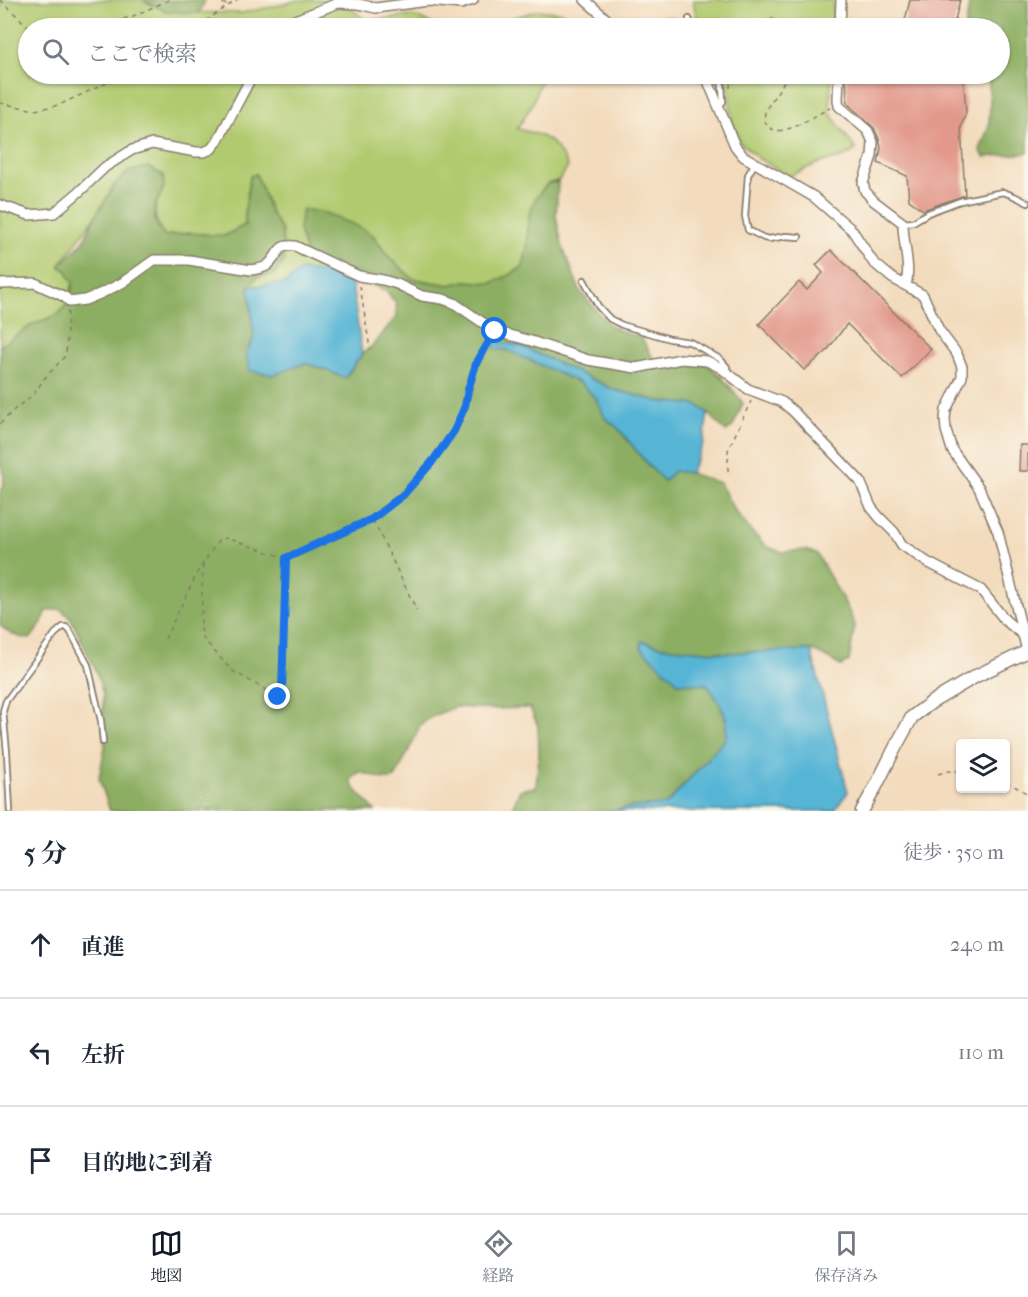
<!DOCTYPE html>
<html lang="ja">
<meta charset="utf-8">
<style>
body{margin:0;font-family:"IM FELL French Canon","Noto Serif JP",serif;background:#f2f2f3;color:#1f2937}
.controls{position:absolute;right:18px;bottom:18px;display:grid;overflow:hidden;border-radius:6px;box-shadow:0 2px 4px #0004}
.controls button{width:54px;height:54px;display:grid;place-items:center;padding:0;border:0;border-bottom:2px solid #e0e1e3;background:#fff;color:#1f2937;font:30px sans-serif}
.stop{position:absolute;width:18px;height:18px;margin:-14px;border:4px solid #1a73e8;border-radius:50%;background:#fff}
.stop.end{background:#1a73e8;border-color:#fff;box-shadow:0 2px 6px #0008}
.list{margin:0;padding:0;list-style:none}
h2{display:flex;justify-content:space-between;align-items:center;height:78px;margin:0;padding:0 24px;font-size:26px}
h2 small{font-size:20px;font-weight:400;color:#747a83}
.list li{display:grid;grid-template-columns:39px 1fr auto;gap:18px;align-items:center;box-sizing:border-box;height:108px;padding:0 24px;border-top:2px solid #e0e1e3}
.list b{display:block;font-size:22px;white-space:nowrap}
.list em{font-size:20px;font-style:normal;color:#747a83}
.icon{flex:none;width:33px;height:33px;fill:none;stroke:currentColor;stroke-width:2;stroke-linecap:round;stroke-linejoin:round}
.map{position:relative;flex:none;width:1028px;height:811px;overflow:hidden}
.search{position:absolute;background:#fff;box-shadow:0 2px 4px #0004;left:18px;right:18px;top:18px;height:66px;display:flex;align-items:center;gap:15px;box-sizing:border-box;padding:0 21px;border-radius:33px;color:#747a83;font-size:22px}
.sheet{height:402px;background:#fff}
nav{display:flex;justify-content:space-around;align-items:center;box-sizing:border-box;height:84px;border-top:2px solid #e0e1e3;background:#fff;font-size:16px;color:#747a83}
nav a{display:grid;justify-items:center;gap:3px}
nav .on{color:#111827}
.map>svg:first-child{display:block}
</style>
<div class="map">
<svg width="1028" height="811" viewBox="0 0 1028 811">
<rect width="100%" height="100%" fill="#fbf7ec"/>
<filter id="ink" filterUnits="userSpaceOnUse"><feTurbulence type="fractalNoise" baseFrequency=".0167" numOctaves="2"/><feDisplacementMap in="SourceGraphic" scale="12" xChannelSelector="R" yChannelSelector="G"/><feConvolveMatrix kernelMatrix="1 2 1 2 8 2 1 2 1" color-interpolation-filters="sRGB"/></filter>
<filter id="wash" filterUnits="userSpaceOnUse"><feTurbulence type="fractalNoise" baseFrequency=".008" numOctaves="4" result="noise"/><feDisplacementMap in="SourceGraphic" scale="24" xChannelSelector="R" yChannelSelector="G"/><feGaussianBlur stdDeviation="1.35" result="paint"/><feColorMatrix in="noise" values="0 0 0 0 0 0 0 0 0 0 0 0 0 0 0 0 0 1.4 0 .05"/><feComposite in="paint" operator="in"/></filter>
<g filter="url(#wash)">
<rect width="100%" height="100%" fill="#f3dcbd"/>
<path fill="#b1ca70" stroke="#667346" stroke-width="1.5" d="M0 0H142L168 12 242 13 280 5 297 0H339L366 20 413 16 441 28H28V74H543L532 105 517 129C546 135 555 140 568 167L558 181 547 184 529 214 527 248 523 267 510 275 491 283 465 281 450 285 413 279 387 255 373 235 306 254 330 273 300 270 286 283 249 287 257 277 275 274 282 231 271 213 256 174 245 209V225L224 236 190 233 164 236C151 213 153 210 164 187L115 184 95 217 59 266 67 271 73 284 67 304 59 314 32 325 2 345 0 348Z
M693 0H833V28H702L697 19Z
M538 10 564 13 558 28H482Z
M722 74H831L830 113 856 150 844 157 819 163 789 176 759 159 739 141 732 120 729 93Z"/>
<path fill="#8cae62" stroke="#54653f" stroke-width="1.5" d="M142 0H205L199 13 168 12Z
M970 0H1028V153L984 157 980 150 989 126 990 102 988 74H1000V28H965Z
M148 167 163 175 164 187 154 208 155 221 164 236 190 233 224 236 245 225V209L250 176 256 174 271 213 282 231 284 261 275 274 257 277 249 287 254 338 246 354 274 375 305 363 326 370 345 378 362 354 372 346 397 316 396 303 387 292 365 281 330 273 306 254 299 230 302 209 325 213 355 225 373 235 387 255 413 279 450 285 465 281 491 283 510 275 523 267 527 248 529 214 536 198 547 184 558 181 556 216 562 245 580 291 608 324 625 333 641 337 656 363C672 362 692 358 707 365 716 369 736 394 743 403L733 426 726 432 708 413 697 405 657 401 615 390 521 346 495 348 507 349 580 383 596 398 605 418 618 428 649 466 664 480 674 471 690 473 720 483 733 508 750 530 767 547 782 552 806 550 817 554 846 605 855 625 849 661 841 666 826 657 811 650 726 653 662 647 642 641 679 683 707 684 719 702 726 718V738L666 805 632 807 611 811H513V806L520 790 536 787 539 753 538 726 530 708 490 709 456 707 435 715 420 725 412 744 395 778C383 782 372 774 359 772L350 781C356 793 367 800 375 811H110L99 778 105 747 103 728V694L96 671 70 617 60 609 47 611 40 626 30 639C18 638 8 634 0 625V491C5 485 5 472 0 465V348L2 345 32 325 59 314 67 304 73 284 67 271 59 266 83 242 95 217 115 184 128 172Z"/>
<path fill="#57b5d5" stroke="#3a6878" stroke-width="1.5" d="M300 270 330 273 351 278 362 354 345 378 326 370 305 363 274 375 250 371 246 354 254 338 249 287 286 283Z
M495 342 521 346 615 390 657 401 697 405 708 413 703 445 690 473 674 471 664 481 649 466 618 428 605 418 596 398 580 383 507 350 495 349Z
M642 641 663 647 726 653 811 650 848 792 834 811H611L632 807 666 805 726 738V718L719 702 707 684 679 683 641 648Z"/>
<g id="blocks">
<path fill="#e2988a" d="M910 0H960L953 28H903Z
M846 74H963L966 113 961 127 965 195 923 210 909 200 907 176 878 163 881 148 879 139 874 128 847 103Z
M831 250 931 349 902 378 847 324 826 352 804 370 759 324 799 282 807 290 823 273 816 265Z
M1020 445H1028V471H1019Z"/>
</g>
</g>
<g filter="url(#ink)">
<use href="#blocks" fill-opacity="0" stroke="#887c6c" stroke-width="1.5"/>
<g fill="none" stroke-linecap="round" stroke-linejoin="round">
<g stroke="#887c6c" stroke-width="8">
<path id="service" d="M689 19 694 28
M716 74 722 85 723 102 718 105
M755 163 748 175 745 216 748 230 764 238 769 239 786 236 799 237
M903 223 913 222 928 213 960 201 1003 192 1014 196 1028 203
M584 280 598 306 610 319 622 325 670 339 690 342 720 359 727 367 726 372
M10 811 7 752 3 711 6 701 55 634 63 627H66L70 631 88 665 101 721 103 742"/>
</g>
<g stroke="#887c6c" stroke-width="12">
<path id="minor" d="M585 0 612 24 620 28
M278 28 290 22 338 3 358 4 376 8 428 1 461 4 473 0
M651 28 675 25 677 28
M840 28 841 0
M705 74 735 146 743 156 814 197 852 230 873 262 892 278 923 295 939 330 957 354 962 367V377L946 410 945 419 946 430 952 450 979 488 998 532 1027 651
M839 74 838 100 839 106 868 131 873 142 872 156 863 183 865 191 874 201 903 223C903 244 911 266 906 286
M0 205 29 215 54 213 80 191 105 167 132 150 152 144 196 152H204L211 149 217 142 253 74
M0 284 35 283 65 297 70 302 85 300 102 293 122 283 154 260H189L251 270C257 269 264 269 269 264 280 254 276 244 295 246L359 276 383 280 397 284 422 296 443 299 454 303 495 331 531 341 588 360 636 368 681 359 707 361 721 368 748 389 782 402 793 411 860 481 871 507 879 517 894 532 902 545 927 562 981 590 1005 620 1022 634"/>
</g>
<g stroke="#887c6c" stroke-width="15">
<path id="tertiary" d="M862 811 876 786 896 746 912 717 932 702 976 676 1028 651"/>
</g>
<path stroke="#887c6c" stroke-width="1.5" stroke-dasharray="4.5 4.5" stroke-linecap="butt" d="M0 0 30 28
M214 0 227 5
M120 21 127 28
M108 28 119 20 131 17 169 0
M200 28 207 20 237 0
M757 28 764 21 771 18 788 28
M789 74 765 111 764 120C767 125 769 129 775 130 788 134 817 114 830 108
M730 88 731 74
M0 103 35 110 59 105 126 74
M360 286 370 349
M0 424 16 408 34 394 43 380 66 355 68 311
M728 471V450L751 401
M373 520 417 611
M203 565 201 627 202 637 231 670 278 697 282 692 286 559
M165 639 199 569 219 540 225 538 229 539 286 558C314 545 343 534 370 520 396 507 441 456 455 430 466 409 467 385 476 364 479 355 485 347 489 339
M938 774 948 771H960
M1006 783 1016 787 1028 794"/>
<use href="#service" stroke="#fff" stroke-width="4.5"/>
<use href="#minor" stroke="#fff" stroke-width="9"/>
<use href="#tertiary" stroke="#fff" stroke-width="12"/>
</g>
</g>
<g fill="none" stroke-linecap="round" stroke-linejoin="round" filter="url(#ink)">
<path stroke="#1a73e8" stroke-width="8" d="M278 697 282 692 286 558 372 519 403 495 432 462 454 431 465 406 468 390 476 364 495 331"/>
</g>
</svg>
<div class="controls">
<button><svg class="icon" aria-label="layers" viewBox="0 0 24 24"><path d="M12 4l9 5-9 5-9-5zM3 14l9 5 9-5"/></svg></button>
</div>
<div class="stop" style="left:495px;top:331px"></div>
<div class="stop end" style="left:278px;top:697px"></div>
<div class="search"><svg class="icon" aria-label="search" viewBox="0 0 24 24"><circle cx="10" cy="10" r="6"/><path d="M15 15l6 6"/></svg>ここで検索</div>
</div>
<section class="sheet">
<h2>5 分<small>徒歩 · 350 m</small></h2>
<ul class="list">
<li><svg class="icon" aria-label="ahead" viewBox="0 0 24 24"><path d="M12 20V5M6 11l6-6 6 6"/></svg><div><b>直進</b></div><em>240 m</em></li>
<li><svg class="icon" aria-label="left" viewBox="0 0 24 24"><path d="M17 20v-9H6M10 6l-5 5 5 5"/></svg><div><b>左折</b></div><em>110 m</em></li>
<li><svg class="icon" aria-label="arrive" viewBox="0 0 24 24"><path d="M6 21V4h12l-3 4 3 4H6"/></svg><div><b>目的地に到着</b></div></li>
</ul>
</section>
<nav>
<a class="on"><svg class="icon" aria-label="map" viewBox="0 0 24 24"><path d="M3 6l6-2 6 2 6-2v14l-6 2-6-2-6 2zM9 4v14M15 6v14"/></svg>地図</a>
<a><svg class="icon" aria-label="directions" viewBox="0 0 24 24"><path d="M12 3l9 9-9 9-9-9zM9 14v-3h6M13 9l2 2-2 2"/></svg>経路</a>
<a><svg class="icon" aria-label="saved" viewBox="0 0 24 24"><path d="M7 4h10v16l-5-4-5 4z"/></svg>保存済み</a>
</nav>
